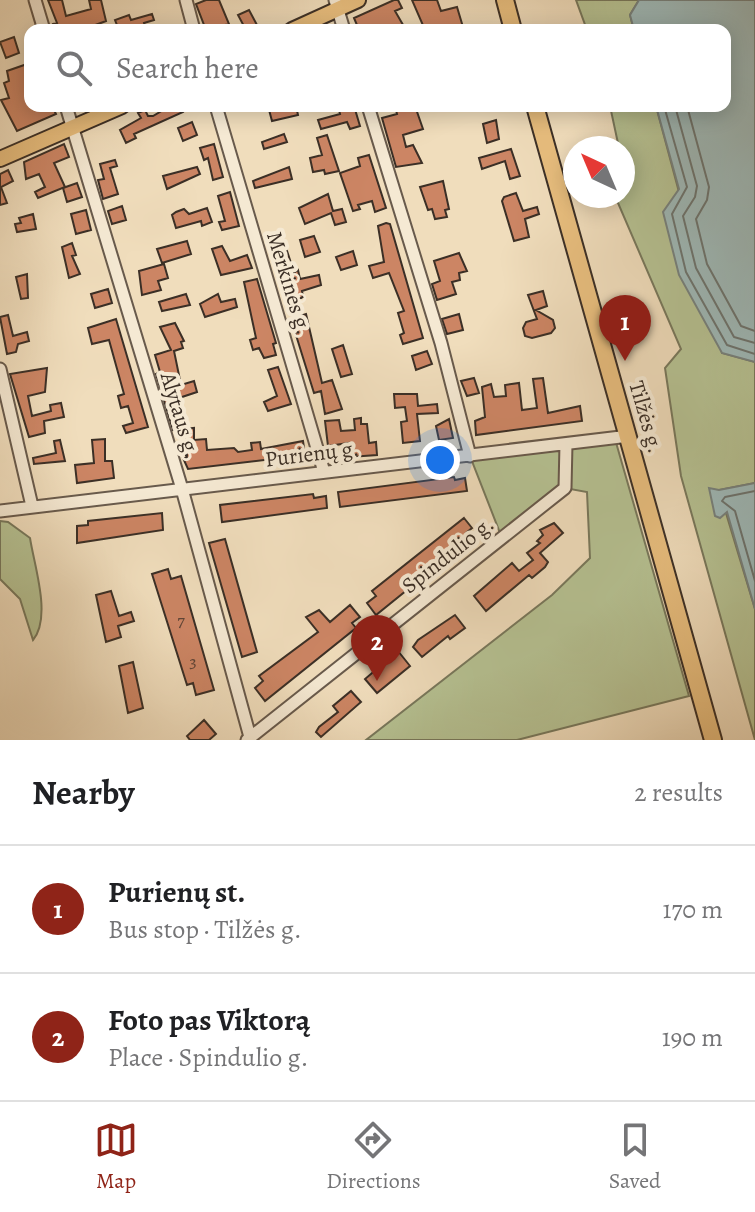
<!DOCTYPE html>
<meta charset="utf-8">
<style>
body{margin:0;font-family:Alegreya,serif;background:#f2f2f2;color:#202124}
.compass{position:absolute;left:563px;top:136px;width:72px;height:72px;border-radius:50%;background:#fff;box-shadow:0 4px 20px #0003;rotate:316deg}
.you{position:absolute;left:440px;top:460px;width:28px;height:28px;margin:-20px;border:6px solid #fff;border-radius:50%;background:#1a73e8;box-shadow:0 0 0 12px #1a73e833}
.badge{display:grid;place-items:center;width:52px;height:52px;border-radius:50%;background:#8f2418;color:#fff;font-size:26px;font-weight:700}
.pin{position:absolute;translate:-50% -66px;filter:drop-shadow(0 2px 4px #0008)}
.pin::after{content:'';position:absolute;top:42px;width:28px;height:24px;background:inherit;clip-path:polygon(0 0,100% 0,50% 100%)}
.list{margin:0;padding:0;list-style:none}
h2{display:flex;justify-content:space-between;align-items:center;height:104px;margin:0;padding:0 32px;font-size:34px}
h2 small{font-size:26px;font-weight:400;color:#757577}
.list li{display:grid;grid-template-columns:52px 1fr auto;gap:24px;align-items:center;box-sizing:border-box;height:128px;padding:0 32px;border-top:2px solid #e0e0e0}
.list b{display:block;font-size:30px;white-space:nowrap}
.list p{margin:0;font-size:26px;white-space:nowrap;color:#757577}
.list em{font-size:26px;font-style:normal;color:#757577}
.icon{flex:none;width:44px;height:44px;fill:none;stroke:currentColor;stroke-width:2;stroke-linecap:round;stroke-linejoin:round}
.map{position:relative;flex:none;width:755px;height:740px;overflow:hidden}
.search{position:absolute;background:#fff;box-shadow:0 4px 20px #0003;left:24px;right:24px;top:24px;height:88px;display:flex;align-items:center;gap:20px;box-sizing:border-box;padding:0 28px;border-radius:16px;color:#757577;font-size:30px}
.sheet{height:360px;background:#fff}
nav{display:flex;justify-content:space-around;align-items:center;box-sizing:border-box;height:112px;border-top:2px solid #e0e0e0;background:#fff;font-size:22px;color:#757577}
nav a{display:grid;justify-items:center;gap:4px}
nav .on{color:#8f2418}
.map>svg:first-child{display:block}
</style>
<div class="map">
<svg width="755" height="740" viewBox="0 0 755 740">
<rect width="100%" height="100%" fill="#f0ddbc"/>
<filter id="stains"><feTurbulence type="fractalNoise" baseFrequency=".0025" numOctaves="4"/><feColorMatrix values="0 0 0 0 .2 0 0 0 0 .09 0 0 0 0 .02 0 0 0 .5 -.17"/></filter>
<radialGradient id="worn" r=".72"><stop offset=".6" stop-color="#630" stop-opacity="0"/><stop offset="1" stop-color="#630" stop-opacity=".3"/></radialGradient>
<path fill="#b6c293" stroke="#78785c" stroke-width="2" d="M576 0H639L630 15 634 30H587Z
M610 106H656L722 353 755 362V483L719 490 755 609V740L681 476 665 368 681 349 615 196H623V148H619Z
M615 439 689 696 517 740H366L552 595 590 558 587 492 565 488 502 538 470 456Z
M0 521 8 522 30 538C34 565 52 617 33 640L20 599 0 579Z"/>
<path fill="#9ebaba" stroke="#76827f" stroke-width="2" d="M639 0H755V362L722 353 679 275 663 212 679 189 656 106H725V30H634L630 15Z
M755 483V609L727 512 720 518 715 516 709 488 719 490Z"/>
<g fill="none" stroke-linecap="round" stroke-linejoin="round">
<path stroke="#6c7470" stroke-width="2" d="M664 106 687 187 672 214 686 272 727 345 755 354
M675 106 697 186 695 197 683 216 696 268 734 337 755 343
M687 106 709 187 707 200 696 219 707 264 741 326 755 331
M755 491 725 497 722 501 735 511 755 581"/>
</g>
<path fill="#cc8564" stroke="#3b2f26" stroke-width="2" d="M48 0H62L66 16 91 9 89 0H101L106 21 82 30H54L53 24 57 23Z
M206 0H219L229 24 206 30 196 4Z
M394 0H398L402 8 395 11 406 30H352L357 25 354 18Z
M412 0H437L441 11 457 7 463 27 425 30Z
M249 10 257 25 246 30 238 15Z
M152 14 154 20 144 23 146 30 137 27 119 30 115 20 129 15 131 20Z
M14 37 19 53 6 58 0 42Z
M30 63V106H52L56 114 17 131 1 100 9 98 4 83 9 81 7 71Z
M170 106H181L183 112 134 134 136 138 126 143 120 130 141 118 138 113 145 110 148 116H153Z
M268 106H296L298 115 272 121Z
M338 106H354L360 126 350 129 347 122 321 129 318 120 340 114Z
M395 106H402L403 110 415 106 423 129 403 135 406 147 413 145 422 163 396 167 382 118 397 114Z
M496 120 499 139 487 143 483 124Z
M192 122 197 135 183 141 178 128Z
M284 134 287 142 264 149 262 142Z
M327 135 339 171 325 174 324 170 313 172 310 158 322 155 317 138Z
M64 144 69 157 54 163 65 187 38 198 35 192 45 187 39 174 26 179 24 162Z
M214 144 223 177 213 180 208 158 204 160 200 148Z
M511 149 520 176 510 179 505 161 482 169 479 158Z
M369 155 386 208 375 212 372 201 358 205 360 209 353 211 340 173 360 166 358 158Z
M115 160 117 166 110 168 118 194 103 199 98 180 104 179 100 164Z
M197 167 200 174 167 189 163 176Z
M289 167 292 179 255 188 253 181Z
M8 170 13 181 1 187 7 203 0 205V174Z
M443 181 449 209 445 210 447 217 435 219 432 209 428 210 420 187Z
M77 183 82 197 67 202 63 188Z
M230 192 239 226 222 230 219 222 225 221 218 196Z
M516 193 523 211 537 207 539 214 525 219 529 237 514 241 502 201 504 197Z
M328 194 333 211 342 209 346 222 335 225 331 213 305 224 299 208Z
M122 206 126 220 112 224 108 211Z
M207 208 212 222 202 226 201 221 176 228 172 215 176 212 184 209 189 214Z
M86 210 91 230 76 234 71 214Z
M33 214 36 229 17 232 15 224 21 223 19 218Z
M386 223 390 224 423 338 403 344 400 335 404 333 398 313 404 311 389 273 373 278 369 266 384 262 378 226Z
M314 236 320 252 305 257 300 240Z
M187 241 191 254 162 263 157 249Z
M72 243 76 255 72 256 80 274 69 278 62 247Z
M279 245 280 249 286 248 291 263 276 267 271 247Z
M222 246 230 261 247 255 252 268 221 275 212 249Z
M353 251 357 265 341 270 336 257Z
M459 253 467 271 459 273 460 280 452 282 456 294 437 300 432 284 440 281 434 261Z
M164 264 168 278 158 281 161 290 142 295 139 271Z
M298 270 300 279 319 275 321 285 302 291 303 297 286 303 280 282Z
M27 274 28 298 21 299 16 277Z
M257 279 276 343 273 344 276 355 264 358 259 348 253 350 250 340 256 338 244 282Z
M108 289 112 303 95 308 91 294Z
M543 291 547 306 536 310 553 320 555 328 551 333 532 338 525 336 523 328 526 322 537 319 528 295Z
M186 294 190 305 162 311 159 302Z
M218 294 221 302 235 299 237 307 205 317 200 304Z
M306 314 322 383 332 380 342 409 325 414 321 391 314 393 291 319Z
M459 314 463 330 447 334 442 319Z
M8 315 13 336 27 332 29 341 18 344 16 352 7 354 0 317Z
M116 319 148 427 126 433 123 426 133 423 128 406 121 408 118 396 124 394 109 340 92 344 88 328Z
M175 323 184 341 181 342 183 348 174 351 181 385 194 381 197 392 179 398 185 426 173 430 156 374 160 372 155 355 171 350 160 327Z
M343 345 352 374 341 377 332 349Z
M427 351 432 364 416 370 412 356Z
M278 367 291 404 268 411 264 402 277 396 268 370Z
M47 368 45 392 28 396 32 416 51 411 50 405 61 403 64 417 44 421 45 433 29 437 10 374Z
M474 378 479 393 467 396 461 381Z
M543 378 548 413 580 406 582 421 476 435 475 421 485 417 482 387 491 384 494 397 506 396 505 385 519 383 522 410 537 408 533 379Z
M394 394H417L418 406 437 404 438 413 417 414 420 441 403 443 401 422 407 421 405 407 395 408Z
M361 418V424H367L369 443 376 442 377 455 350 457 349 443 328 446 325 421 339 420 341 431 355 430 354 419Z
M449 419 453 438 439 440 436 426Z
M194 428V440L206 439 207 450 234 448 238 452 252 450 251 443 260 442 261 449 303 441 305 455 294 461 289 457 188 469 183 458H187L186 429Z
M105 439V461H112L114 478 77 483 75 465 94 463 92 440Z
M60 440 65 461 34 464 33 458 56 453 54 441Z
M454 477 455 480 465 478 467 491 340 507 338 492Z
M313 494 314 498 326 496 327 508 222 522 220 505Z
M162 513 163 530 77 543V526L88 525V521Z
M464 518 472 528 466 533 470 539 376 615 367 603 376 596 372 591Z
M554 523 563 533 540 553 548 562 545 567 532 578 529 575 486 611 474 596 512 563 519 571 533 560 527 553 540 543 537 541 543 535 540 530Z
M225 539 257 652 242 657 209 543Z
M168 569 171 579 181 576 214 690 196 695 193 683 187 685 152 574Z
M111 591 119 616 131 612 134 621 118 626 121 637 106 642 96 595Z
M350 605 360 617 352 623 356 628 265 701 255 688 263 681 259 676 318 632 306 617 319 610 330 622Z
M455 615 465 628 450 639 448 636 422 657 413 647 418 640Z
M398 651 410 666 377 693 365 679Z
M133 662 143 708 128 713 119 666Z
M351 691 361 702 321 737 316 732 319 727 338 712 333 706Z
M204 720 216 734 209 740H190L187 736Z"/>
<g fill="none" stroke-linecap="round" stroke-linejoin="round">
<g stroke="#685a4c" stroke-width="15">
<path id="minor" d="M35 0 44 30
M186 0 194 30
M335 0 344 30
M66 106 182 489 250 737
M216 106 324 472
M368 106 441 343 470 456
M0 369 32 506
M0 511 629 436
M247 740 565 488 566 444"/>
</g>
<g stroke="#3b2f26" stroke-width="18">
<path id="major" d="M292 30 358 0
M0 159 122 106"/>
</g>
<g stroke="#3b2f26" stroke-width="20">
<path id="highway" d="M505 0 513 30
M535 106 713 740"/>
</g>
<use href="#minor" stroke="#f5e9d3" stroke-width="11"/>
<use href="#major" stroke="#e8be7e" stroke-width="14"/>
<use href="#highway" stroke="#e8be7e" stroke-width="16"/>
</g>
<g text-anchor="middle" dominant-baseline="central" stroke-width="8" stroke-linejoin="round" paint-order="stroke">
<g font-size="18" fill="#5f4436">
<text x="181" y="620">7</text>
<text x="193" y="661">3</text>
</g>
<g font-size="22" fill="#3b2f26" stroke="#f5e9d3">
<text transform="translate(289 283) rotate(73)">Merkinės g.</text>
<text transform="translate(180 415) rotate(73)">Alytaus g.</text>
<text transform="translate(646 417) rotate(74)">Tilžės g.</text>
<text transform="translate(312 454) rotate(-7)">Purienų g.</text>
<text transform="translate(448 555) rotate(-38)">Spindulio g.</text>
</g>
</g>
<rect width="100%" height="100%" filter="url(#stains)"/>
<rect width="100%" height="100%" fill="url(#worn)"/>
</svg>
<svg class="compass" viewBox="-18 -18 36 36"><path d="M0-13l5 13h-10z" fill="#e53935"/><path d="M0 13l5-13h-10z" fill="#757577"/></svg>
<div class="you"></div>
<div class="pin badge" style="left:625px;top:361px">1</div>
<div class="pin badge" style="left:377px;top:681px">2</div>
<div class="search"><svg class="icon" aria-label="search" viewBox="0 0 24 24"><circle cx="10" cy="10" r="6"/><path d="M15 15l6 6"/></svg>Search here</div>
</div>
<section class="sheet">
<h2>Nearby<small>2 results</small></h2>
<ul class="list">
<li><span class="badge">1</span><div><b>Purienų st.</b><p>Bus stop · Tilžės g.</p></div><em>170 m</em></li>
<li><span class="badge">2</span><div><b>Foto pas Viktorą</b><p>Place · Spindulio g.</p></div><em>190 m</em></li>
</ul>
</section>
<nav>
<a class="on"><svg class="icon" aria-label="map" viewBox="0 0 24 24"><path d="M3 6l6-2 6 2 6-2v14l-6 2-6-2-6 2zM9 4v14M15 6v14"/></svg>Map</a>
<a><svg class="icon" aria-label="directions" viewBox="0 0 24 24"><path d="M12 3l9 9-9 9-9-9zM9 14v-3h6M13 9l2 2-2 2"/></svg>Directions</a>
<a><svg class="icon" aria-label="saved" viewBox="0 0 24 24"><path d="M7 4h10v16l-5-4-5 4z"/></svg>Saved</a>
</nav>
